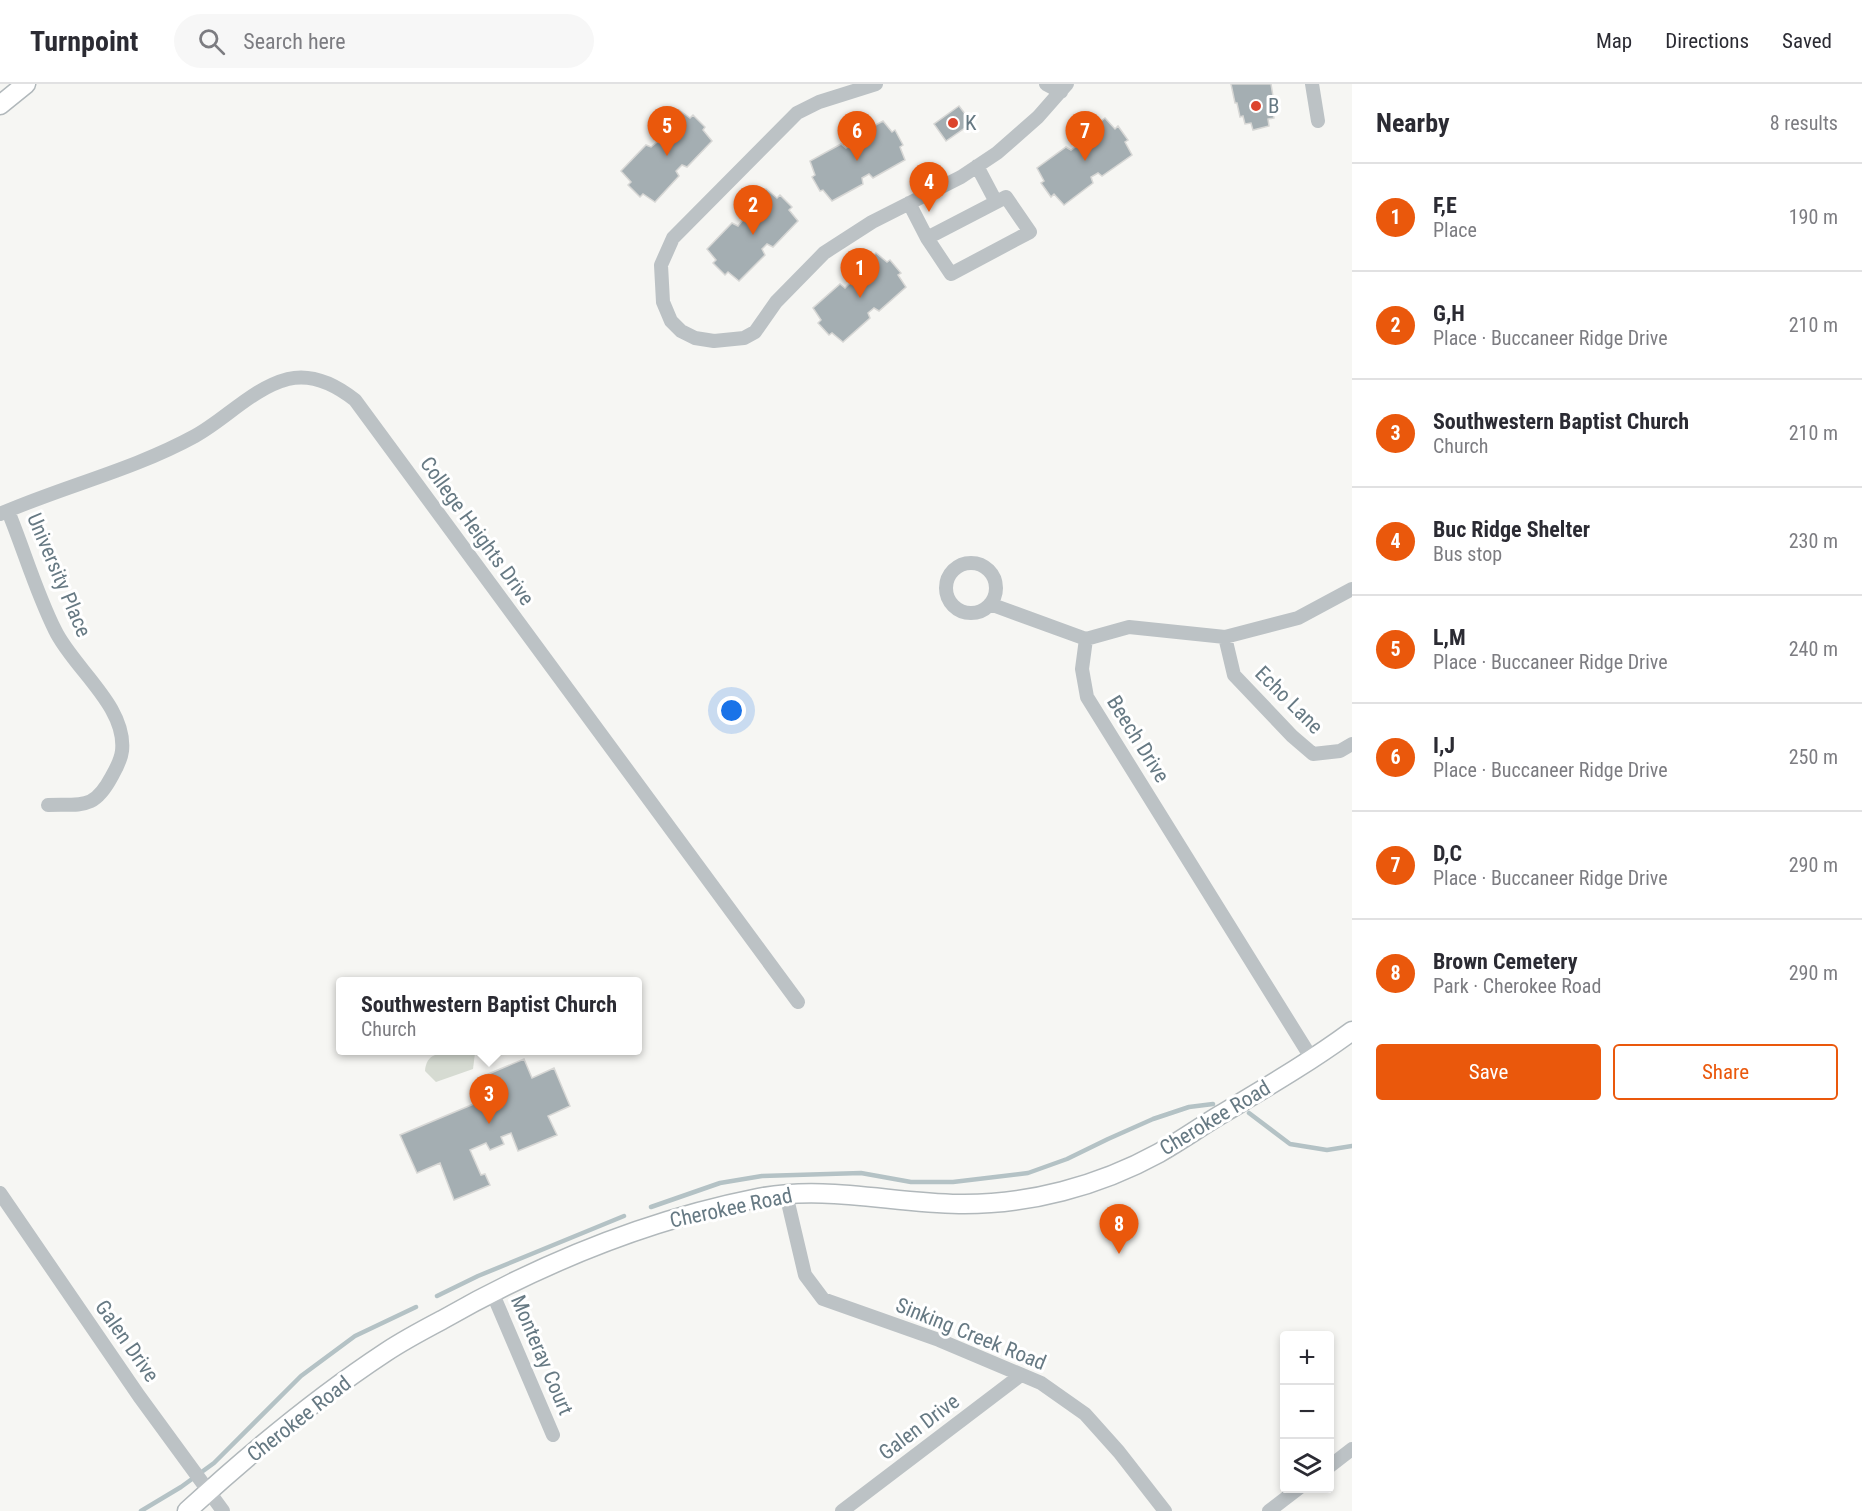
<!DOCTYPE html>
<meta charset="utf-8">
<style>
body{margin:0;font-family:"Roboto Condensed",sans-serif;background:#f7f7f7;color:#2b2b33}
.controls{position:absolute;right:18px;bottom:18px;display:grid;overflow:hidden;border-radius:6px;box-shadow:0 3px 9px #0003}
.controls button{width:54px;height:54px;display:grid;place-items:center;padding:0;border:0;border-bottom:2px solid #e1e1e2;background:#fff;color:#2b2b33;font:30px sans-serif}
.you{position:absolute;left:732px;top:627px;width:21px;height:21px;margin:-15px;border:4px solid #fff;border-radius:50%;background:#1a73e8;box-shadow:0 0 0 9px #1a73e833}
.badge{display:grid;place-items:center;width:39px;height:39px;border-radius:50%;background:#ea580c;color:#fff;font-size:20px;font-weight:700}
.pin{position:absolute;translate:-50% -50px;filter:drop-shadow(0 2px 3px #0008)}
.pin::after{content:'';position:absolute;top:32px;width:21px;height:18px;background:inherit;clip-path:polygon(0 0,100% 0,50% 100%)}
.popup{position:absolute;left:336px;top:893px;width:306px;height:78px;box-sizing:border-box;display:grid;place-content:center;border-radius:6px;background:#fff;filter:drop-shadow(0 2px 4px #0005);font-size:20px;white-space:nowrap;color:#7c7c81}
.popup b{font-size:22px;color:#2b2b33}
.popup::after{content:'';position:absolute;left:50%;top:100%;margin-left:-12px;border:12px solid transparent;border-top-color:#fff}
.list{margin:0;padding:0;list-style:none}
h2{display:flex;justify-content:space-between;align-items:center;height:78px;margin:0;padding:0 24px;font-size:26px}
h2 small{font-size:20px;font-weight:400;color:#7c7c81}
.list li{display:grid;grid-template-columns:39px 1fr auto;gap:18px;align-items:center;box-sizing:border-box;height:108px;padding:0 24px;border-top:2px solid #e1e1e2}
.list b{display:block;font-size:22px;white-space:nowrap}
.list p{margin:0;font-size:20px;white-space:nowrap;color:#7c7c81}
.list em{font-size:20px;font-style:normal;color:#7c7c81}
.actions{display:flex;gap:12px;padding:18px 24px}
.actions a{flex:1;padding:14px 0;border:2px solid #ea580c;border-radius:6px;text-align:center;font-size:21px;color:#ea580c}
.actions .main{background:#ea580c;color:#fff}
.icon{flex:none;width:33px;height:33px;fill:none;stroke:currentColor;stroke-width:2;stroke-linecap:round;stroke-linejoin:round}
.map{position:relative;flex:none;width:1352px;height:1427px;overflow:hidden}
header{display:flex;align-items:center;gap:36px;box-sizing:border-box;height:84px;padding:0 30px;background:#fff;border-bottom:2px solid #e1e1e2}
header strong{font-size:28px}
nav{display:flex;gap:33px;margin-inline-start:auto;font-size:21px}
.search{width:420px;height:54px;background:#f7f7f7;display:flex;align-items:center;gap:15px;box-sizing:border-box;padding:0 21px;border-radius:33px;color:#7c7c81;font-size:22px}
main{display:flex}
aside{flex:1;background:#fff}
.map>svg:first-child{display:block}
</style>
<header>
<strong>Turnpoint</strong>
<div class="search"><svg class="icon" aria-label="search" viewBox="0 0 24 24"><circle cx="10" cy="10" r="6"/><path d="M15 15l6 6"/></svg>Search here</div>
<nav><a>Map</a><a>Directions</a><a>Saved</a></nav>
</header>
<main>
<div class="map">
<svg width="1352" height="1427" viewBox="0 0 1352 1427">
<rect width="100%" height="100%" fill="#f6f6f3"/>
<path fill="#d6dbd2" d="M452 966 471 967 472 970 475 969 473 985 436 998 425 987C427 969 437 971 452 966Z"/>
<g fill="none" stroke-linecap="round" stroke-linejoin="round">
<path stroke="#b4c2c5" stroke-width="4.5" d="M1249 1029 1290 1060 1327 1066 1352 1062
M651 1123 720 1099 762 1092 861 1089 911 1098H953L1028 1089 1067 1075 1108 1055 1153 1035 1189 1023 1213 1020
M437 1212 478 1192 624 1132
M141 1427 181 1403 214 1379 301 1292 355 1252 416 1223"/>
</g>
<path fill="#a4aeb2" stroke="#d7d7d5" stroke-width="1.5" d="M1231 0H1271L1275 25 1272 26 1274 34 1268 35 1269 42 1253 46 1251 39 1245 40 1243 32 1240 33 1237 19H1235Z
M959 22 972 39 946 57 934 40Z
M679 26 690 34 693 31 705 43 703 46 712 57 687 83 682 81 676 87 679 92 655 118 643 110 640 113 628 101 631 98 621 87 646 61 651 63 657 58 654 53Z
M1105 34 1115 45 1118 42 1128 56 1125 58 1132 71 1102 92 1098 89 1091 93 1093 99 1064 121 1054 110 1051 113 1041 99 1044 97 1037 84 1066 63 1071 66 1078 61 1076 56Z
M883 37 892 48 895 46 903 61 900 63 905 76 873 94 869 90 862 94 863 100 832 117 823 106 820 107 812 93 815 91 810 77 841 60 846 64 853 60 851 54Z
M766 105 777 114 780 111 792 123 789 126 798 137 773 163 767 160 762 165 765 171 739 197 728 188 725 191 713 179 716 176 707 165 732 139 738 142 743 136 740 131Z
M876 169 887 178 890 176 901 189 898 191 906 203 879 227 874 224 868 229 870 234 843 258 832 249 829 251 818 239 821 236 813 224 840 200 845 204 851 198 849 193Z
M524 975 532 994 554 984 570 1022 548 1032 557 1051 518 1067 511 1049 501 1053 504 1060 490 1066 486 1059 470 1066 481 1091 485 1090 490 1101 454 1116 440 1079 417 1089 400 1051 495 1011 486 991Z"/>
<g fill="none" stroke-linecap="round" stroke-linejoin="round">
<g stroke="#b1b8bb" stroke-width="21">
<path id="secondary" d="M0 21 26 0
M187 1427C249 1370 316 1314 386 1268 404 1256 423 1246 442 1236 540 1180 647 1136 758 1114 825 1101 891 1119 959 1120 1028 1121 1099 1102 1159 1069 1180 1057 1200 1043 1220 1031 1265 1004 1310 978 1352 947"/>
</g>
<path stroke="#bcc2c5" stroke-width="14" d="M876 0 819 18 797 29 673 154 661 181 663 218 671 237 681 247 695 254 714 257 744 254 755 248 776 218 824 169 872 138 961 93 997 69 1038 33 1067 0
M1046 0 1061 8
M1312 0 1318 37
M977 82 996 118
M909 119 927 154 951 190 1030 148 1006 113 927 154
M8 427C24 466 36 508 55 546 73 584 127 622 122 667 121 675 116 685 112 692 94 726 83 720 48 721
M0 430C64 402 133 386 195 352 226 335 253 304 288 295 313 289 336 301 355 316L798 918
M946 504a25 25 0 1 1 50 0a25 25 0 1 1-50 0Z
M990 520 1086 555
M1225 553 1234 591 1292 652 1313 670 1340 667 1352 660
M1086 555 1082 585 1087 613 1312 975
M1086 555 1129 543 1225 553 1298 534 1352 505
M0 1109 139 1312 223 1427
M786 1110 805 1191 823 1215 939 1256 1041 1299 1085 1330 1119 1368 1165 1427
M492 1208 553 1351
M1330 1382 1352 1365
M842 1427 1021 1291
M1269 1427 1299 1404"/>
<use href="#secondary" stroke="#fff" stroke-width="18"/>
</g>
<g fill="#dc442d" stroke="#fff" stroke-width="2">
<circle cx="1256" cy="22" r="6"/>
<circle cx="953" cy="39" r="6"/>
</g>
<g text-anchor="middle" dominant-baseline="central" stroke-width="6" stroke-linejoin="round" paint-order="stroke">
<g font-size="21" fill="#667983" stroke="#fff" text-anchor="start">
<text x="1268" y="22">B</text>
<text x="965" y="39">K</text>
</g>
<g font-size="21" fill="#667983" stroke="#fff">
<text transform="translate(477 447) rotate(54)">College Heights Drive</text>
<text transform="translate(59 491) rotate(67)">University Place</text>
<text transform="translate(1289 616) rotate(45)">Echo Lane</text>
<text transform="translate(1138 655) rotate(58)">Beech Drive</text>
<text transform="translate(1215 1034) rotate(-31)">Cherokee Road</text>
<text transform="translate(731 1124) rotate(-12)">Cherokee Road</text>
<text transform="translate(971 1250) rotate(22)">Sinking Creek Road</text>
<text transform="translate(127 1257) rotate(55)">Galen Drive</text>
<text transform="translate(542 1271) rotate(67)">Monteray Court</text>
<text transform="translate(299 1335) rotate(-38)">Cherokee Road</text>
<text transform="translate(919 1343) rotate(-37)">Galen Drive</text>
</g>
</g>
</svg>
<div class="controls">
<button>+</button>
<button>−</button>
<button><svg class="icon" aria-label="layers" viewBox="0 0 24 24"><path d="M12 4l9 5-9 5-9-5zM3 14l9 5 9-5"/></svg></button>
</div>
<div class="you"></div>
<div class="pin badge" style="left:860px;top:214px">1</div>
<div class="pin badge" style="left:753px;top:151px">2</div>
<div class="pin badge" style="left:489px;top:1040px">3</div>
<div class="popup"><b>Southwestern Baptist Church</b>Church</div>
<div class="pin badge" style="left:929px;top:128px">4</div>
<div class="pin badge" style="left:667px;top:72px">5</div>
<div class="pin badge" style="left:857px;top:77px">6</div>
<div class="pin badge" style="left:1085px;top:77px">7</div>
<div class="pin badge" style="left:1119px;top:1170px">8</div>
</div>
<aside>
<h2>Nearby<small>8 results</small></h2>
<ul class="list">
<li><span class="badge">1</span><div><b>F,E</b><p>Place</p></div><em>190 m</em></li>
<li><span class="badge">2</span><div><b>G,H</b><p>Place · Buccaneer Ridge Drive</p></div><em>210 m</em></li>
<li><span class="badge">3</span><div><b>Southwestern Baptist Church</b><p>Church</p></div><em>210 m</em></li>
<li><span class="badge">4</span><div><b>Buc Ridge Shelter</b><p>Bus stop</p></div><em>230 m</em></li>
<li><span class="badge">5</span><div><b>L,M</b><p>Place · Buccaneer Ridge Drive</p></div><em>240 m</em></li>
<li><span class="badge">6</span><div><b>I,J</b><p>Place · Buccaneer Ridge Drive</p></div><em>250 m</em></li>
<li><span class="badge">7</span><div><b>D,C</b><p>Place · Buccaneer Ridge Drive</p></div><em>290 m</em></li>
<li><span class="badge">8</span><div><b>Brown Cemetery</b><p>Park · Cherokee Road</p></div><em>290 m</em></li>
</ul>
<div class="actions"><a class="main">Save</a><a>Share</a></div>
</aside>
</main>
